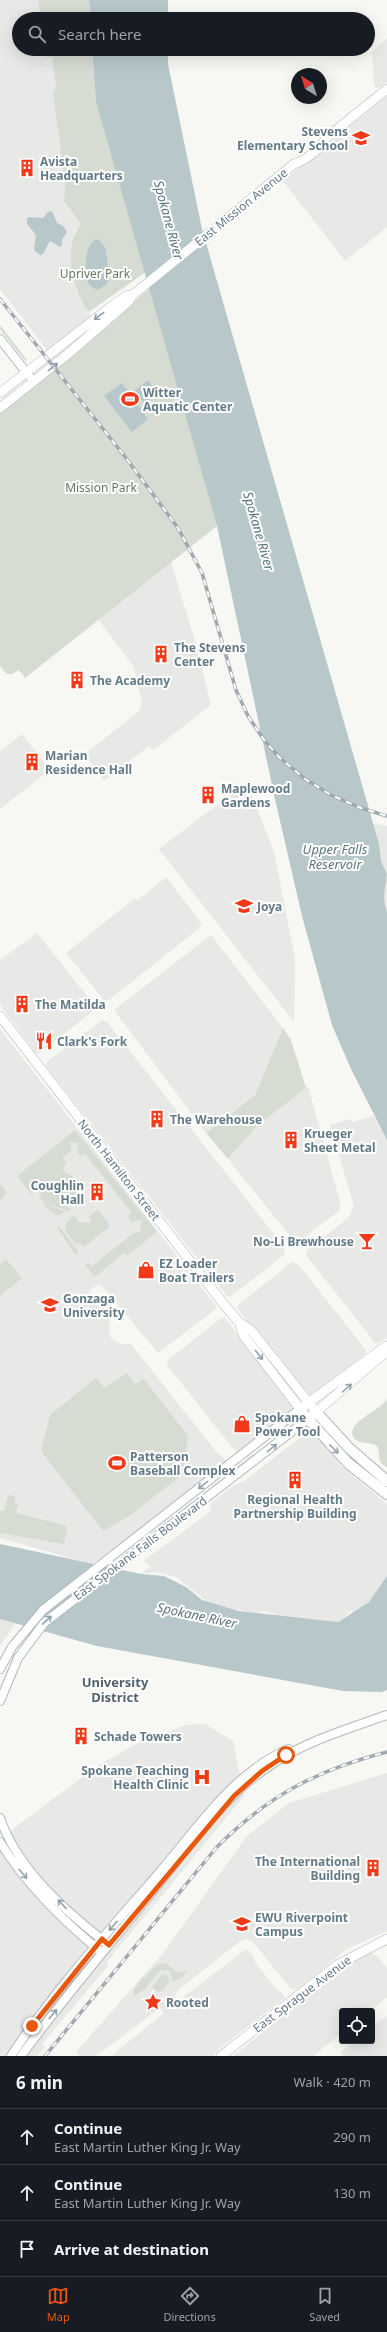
<!DOCTYPE html>
<meta charset="utf-8">
<style>
body{margin:0;font-family:"Noto Sans",sans-serif;background:#242831;color:#f1f3f6}
.controls{position:absolute;right:12px;bottom:12px;display:grid;overflow:hidden;border-radius:4px;box-shadow:0 4px 16px #0002}
.controls button{width:36px;height:36px;display:grid;place-items:center;padding:0;border:0;border-bottom:1px solid #363941;background:#171b24;color:#f1f3f6;font:20px sans-serif}
.compass{position:absolute;left:291px;top:68px;width:36px;height:36px;border-radius:50%;background:#171b24;box-shadow:0 4px 16px #0002;rotate:322deg}
.stop{position:absolute;width:12px;height:12px;margin:-9px;border:3px solid #ea580c;border-radius:50%;background:#fff}
.stop.end{background:#ea580c;border-color:#fff;box-shadow:0 1px 4px #0008}
.list{margin:0;padding:0;list-style:none}
h2{display:flex;justify-content:space-between;align-items:center;height:52px;margin:0;padding:0 16px;font-size:17px}
h2 small{font-size:13px;font-weight:400;color:#9ea1a6}
.list li{display:grid;grid-template-columns:26px 1fr auto;gap:12px;align-items:center;box-sizing:border-box;height:56px;padding:0 16px;border-top:1px solid #363941}
.list b{display:block;font-size:15px;white-space:nowrap}
.list p{margin:0;font-size:13px;white-space:nowrap;color:#9ea1a6}
.list em{font-size:13px;font-style:normal;color:#9ea1a6}
.icon{flex:none;width:22px;height:22px;fill:none;stroke:currentColor;stroke-width:2;stroke-linecap:round;stroke-linejoin:round}
.map{position:relative;flex:none;width:387px;height:2056px;overflow:hidden}
.search{position:absolute;background:#171b24;box-shadow:0 4px 16px #0002;left:12px;right:12px;top:12px;height:44px;display:flex;align-items:center;gap:10px;box-sizing:border-box;padding:0 14px;border-radius:22px;color:#9ea1a6;font-size:15px}
.sheet{height:220px;background:#171b24}
nav{display:flex;justify-content:space-around;align-items:center;box-sizing:border-box;height:56px;border-top:1px solid #363941;background:#171b24;font-size:11px;color:#9ea1a6}
nav a{display:grid;justify-items:center;gap:2px}
nav .on{color:#ea580c}
.map>svg:first-child{display:block}
</style>
<div class="map">
<svg width="387" height="2056" viewBox="0 0 387 2056">
<rect width="100%" height="100%" fill="#f7f7f3"/>
<path fill="#e8e8e7" d="M0 0H38L41 19H19V49H44L46 57H52L56 88 53 93 65 185 64 201 81 224 74 233 71 270 76 290 90 314V318L48 351 0 289Z
M387 38V82L380 87 376 88 374 84 372 52Z
M387 96V227L345 261 283 181Z
M171 562 195 641 211 705 153 750 149 746 104 781 85 754 138 712 142 703 134 667 98 619Z
M22 734 50 770 0 809V751Z
M247 782 274 852 295 959 294 1022 159 849Z
M372 823 387 826V874L381 861 379 844Z
M387 876V911L384 903V885Z
M166 877 201 923 202 926 109 1000H104L66 953 135 898 137 901Z
M37 933 95 1006 92 1012 38 1054 35 1052 0 1005V960Z
M211 935 283 1028 255 1095 206 1133 114 1010Z
M102 1020 107 1022 285 1248 284 1255 230 1297 227 1296 46 1066 48 1061Z
M0 1029 216 1306 215 1310 158 1353 104 1288 98 1284 89 1291 110 1318 109 1329 111 1338 120 1344H131L218 1454 224 1458 226 1462 159 1516 92 1564 0 1538Z
M308 1086 341 1206 339 1211 298 1242 294 1241 228 1159 257 1126Z
M374 1116 387 1140V1338L376 1344 306 1255 307 1250 348 1218 354 1206 330 1125 351 1119 352 1122Z
M292 1262 298 1264 366 1350V1354L311 1396 305 1393 237 1308 238 1305Z
M221 1318H225L292 1406V1410L238 1453 235 1451 167 1365 168 1360Z
M301 1437 320 1438 341 1466 387 1504V1655L352 1610 337 1623 280 1616 264 1611 256 1613 210 1604 176 1577 157 1572 140 1574 151 1566 143 1561 210 1512 211 1503 231 1487 244 1481Z
M0 1619 16 1623 0 1646Z
M205 1724 233 1741 244 1796 107 1962 108 1966 42 2044 45 2046 37 2056H0V1843L14 1828 97 1766 138 1743 185 1725Z
M387 1773V1931L347 1949 296 1990 290 1988 252 1941 246 1939 239 1942 177 1991 175 1997 170 2001 172 2006 246 1949 254 1956 255 1962 274 1986 283 1994 285 1998 221 2047 213 2056H111L164 2013 160 2008 96 2056H80L76 2052 164 1952 247 1836 289 1803Z
M371 1953 377 1956 387 1968V1997L370 2011H342V2033L313 2056H233L300 2002 306 1995 311 1993 349 1963Z
M387 2016V2056H343L341 2052 355 2041H372V2027Z"/>
<path fill="#d7dcd2" d="M38 0H89L91 19H41Z
M44 49H92L96 102 146 272 89 312C72 290 62 247 81 224L64 201 65 185 53 93 56 88 52 57H45Z
M150 288 217 526 25 678 19 670 12 674H7L0 666V413L54 370Z
M0 325 27 360 25 361 0 329Z
M283 1028 291 1040 306 1088 257 1126 228 1159 206 1133 255 1095Z
M75 1130 157 1232 128 1255 124 1253 95 1277 85 1265 88 1262 92 1266 132 1234 140 1232 142 1220 131 1222 128 1216 132 1213 85 1154 82 1156 77 1153 79 1143 71 1142V1151L63 1157 67 1163 62 1168 67 1174 71 1175 81 1188 72 1196 69 1193 63 1197 65 1199 63 1201 70 1209 67 1211 41 1200 39 1198 42 1196 38 1190 31 1194 17 1176Z
M0 1184 7 1193 0 1201Z
M45 1202 65 1212 58 1216 51 1212 43 1203Z
M98 1209 108 1223 109 1227 84 1247 80 1243 76 1245 67 1233 65 1225 74 1215 79 1222 89 1223 92 1221 89 1216Z
M59 1226 78 1251 76 1256 57 1227Z
M6 1259 22 1278 0 1296V1264Z
M127 1373 135 1384 144 1379 188 1436 183 1474 128 1517 103 1531 41 1451 50 1415 96 1378 104 1388Z
M387 1399V1468L380 1462 378 1447C371 1441 361 1445 355 1439 341 1424 382 1410 387 1399Z
M8 1495 15 1496 14 1502 18 1504 16 1513 67 1526 64 1544 0 1533V1511H4Z
M166 1963 178 1973 187 1970C184 1977 182 1978 173 1982L170 1971 160 1970 146 1988 133 1997 134 1990 142 1977H146C150 1969 157 1962 166 1963Z
M162 1974 168 1976 169 1980 164 1989 159 1992 152 1987Z"/>
<path fill="#b7c7ca" d="M89 0H168V19H91Z
M92 49H168V64L202 229 379 844 381 861 387 874C386 887 381 897 387 911V1140L352 1071 332 1025 302 916 275 799 217 526 96 102Z
M52 211 57 223 63 226 67 232 62 240V245L60 247 50 241 43 254 40 255 34 250 36 235 27 224V219L29 217 43 218 48 212Z
M96 239 99 240 106 249 109 279 107 284 97 290 89 285C84 272 83 248 96 239Z
M148 380 152 386 144 392 150 400 145 404 134 391Z
M122 383 148 419 132 432 104 396Z
M0 1544 141 1574 164 1576 186 1587 202 1600 239 1611 338 1622 369 1602 387 1576V1690L382 1692 343 1691 97 1646 0 1619Z"/>
<g fill="none" stroke-linecap="round" stroke-linejoin="round">
<g stroke="#b1b9bd" stroke-width="10">
<path id="secondary" d="M0 339 33 381
M0 1669 12 1647 43 1610 300 1409
M0 1701 18 1658 44 1623 308 1419
M0 1818C17 1868 64 1910 105 1942
M0 1842C26 1884 61 1919 99 1950
M11 2056C54 1991 107 1933 158 1874 197 1829 232 1774 288 1749
M21 2056C63 1999 109 1945 153 1891 189 1847 223 1796 271 1765 306 1741 347 1729 387 1715"/>
</g>
<g stroke="#b4babe" stroke-width="10">
<path id="primary" d="M0 393 109 308 126 296 134 294 294 164C305 161 321 148 326 138L387 89
M0 408 68 354 129 301 132 295
M0 1016 226 1307 239 1322 251 1330 317 1413
M239 1322 244 1336 308 1419 387 1351
M304 1406 386 1346
M221 2056 337 1965 387 1939"/>
</g>
<g stroke="#b4b9bc" stroke-width="12">
<path id="highway" d="M317 1413 349 1448 387 1481
M308 1419 348 1463 387 1494"/>
</g>
<use href="#secondary" stroke="#fff" stroke-width="8"/>
<use href="#primary" stroke="#fff" stroke-width="9"/>
<use href="#highway" stroke="#fff" stroke-width="10"/>
<g stroke="#a0a9ae" stroke-width="3.5">
<path id="rail" d="M0 299 126 458 178 528 202 573 236 690 248 716 264 740 279 757 305 779 331 795 361 808 387 816
M45 2056 216 1848C267 1796 317 1770 387 1752"/>
</g>
<use href="#rail" stroke="#fff" stroke-width="2" stroke-dasharray="6" stroke-linecap="butt"/>
</g>
<defs><path id="oneway-shaft" d="M-6 0H5M1.5-3L5.5 0L1.5 3" fill="none" stroke-width="1.6" stroke-linecap="round" stroke-linejoin="round"/></defs>
<g stroke="#92a2ab">
<use href="#oneway-shaft" transform="translate(99 316) rotate(143)"/>
<use href="#oneway-shaft" transform="translate(53 367) rotate(-38)"/>
<use href="#oneway-shaft" transform="translate(259 1355) rotate(52)"/>
<use href="#oneway-shaft" transform="translate(347 1388) rotate(-42)"/>
<use href="#oneway-shaft" transform="translate(272 1448) rotate(-38)"/>
<use href="#oneway-shaft" transform="translate(334 1449) rotate(45)"/>
<use href="#oneway-shaft" transform="translate(203 1485) rotate(142)"/>
<use href="#oneway-shaft" transform="translate(47 1620) rotate(-43)"/>
<use href="#oneway-shaft" transform="translate(23 1874) rotate(50)"/>
<use href="#oneway-shaft" transform="translate(62 1904) rotate(-133)"/>
<use href="#oneway-shaft" transform="translate(113 1926) rotate(131)"/>
<use href="#oneway-shaft" transform="translate(53 2014) rotate(-51)"/>
</g>
<g fill="none" stroke-linecap="round" stroke-linejoin="round">
<path stroke="#ea580c" stroke-width="5" d="M32 2026 102 1939 109 1945 234 1796 262 1771 286 1755"/>
</g>
<defs>
<g id="school-bare" transform="scale(1.38)"><path d="M0-5L7-2L0 1L-7-2ZM-4 1L0 2.5L4 1V4Q0 6-4 4Z" fill="#f23918" stroke="#fff" stroke-width="2.5" paint-order="stroke"/></g>
<g id="building-bare" transform="scale(1.38)"><path d="M-4-6H4V6H1V3H-1V6H-4ZM-2.5-4.3h1.7v1.8h-1.7ZM.8-4.3h1.7v1.8H.8ZM-2.5-1h1.7V.8h-1.7ZM.8-1h1.7V.8H.8Z" fill="#f23918" stroke="#fff" stroke-width="2.5" paint-order="stroke"/></g>
<g id="stadium-bare" transform="scale(1.38)"><path d="M0-5a6.5 5 0 1 0 0 10a6.5 5 0 1 0 0-10ZM-3.5-1.8h7v3.6h-7Z" fill="#f23918" stroke="#fff" stroke-width="2.5" paint-order="stroke"/></g>
<g id="restaurant-bare" transform="scale(1.38)"><path d="M-5-6h1v4h1v-4h1v4h1v-4h1v5L-1.5 .5V6h-2V.5L-5-1ZM5-6V6H3V1.5H1.5Q1.5-4 5-6Z" fill="#f23918" stroke="#fff" stroke-width="2.5" paint-order="stroke"/></g>
<g id="bar-bare" transform="scale(1.38)"><path d="M-6-5H6L.8 .8V4.5H3.5V6h-7V4.5H-.8V.8Z" fill="#f23918" stroke="#fff" stroke-width="2.5" paint-order="stroke"/></g>
<g id="shop-bare" transform="scale(1.38)"><path d="M-5-2.5h2.3a2.7 3.5 0 0 1 5.4 0H5L5.5 6h-11ZM-1.5-2.5h3a1.5 2.3 0 0 0-3 0Z" fill="#f23918" stroke="#fff" stroke-width="2.5" paint-order="stroke"/></g>
<g id="university-bare" transform="scale(1.38)"><path d="M0-5L7-2L0 1L-7-2ZM-4 1L0 2.5L4 1V4Q0 6-4 4Z" fill="#f23918" stroke="#fff" stroke-width="2.5" paint-order="stroke"/></g>
<g id="hospital-bare" transform="scale(1.38)"><path d="M-5-5h3v3.5h4V-5h3V5h-3V1.5h-4V5h-3Z" fill="#f23918" stroke="#fff" stroke-width="2.5" paint-order="stroke"/></g>
<g id="sight-bare" transform="scale(1.38)"><path d="M0-6L1.8-2.2L6-1.7L2.9 1.2L3.7 5.4L0 3.3L-3.7 5.4L-2.9 1.2L-6-1.7L-1.8-2.2Z" fill="#f23918" stroke="#fff" stroke-width="2.5" paint-order="stroke"/></g>
</defs>
<g fill-rule="evenodd">
<use href="#school-bare" x="361" y="138"/>
<use href="#building-bare" x="27" y="168"/>
<use href="#stadium-bare" x="130" y="399"/>
<use href="#building-bare" x="161" y="654"/>
<use href="#building-bare" x="77" y="680"/>
<use href="#building-bare" x="32" y="762"/>
<use href="#building-bare" x="208" y="795"/>
<use href="#school-bare" x="244" y="906"/>
<use href="#building-bare" x="22" y="1004"/>
<use href="#restaurant-bare" x="44" y="1041"/>
<use href="#building-bare" x="157" y="1119"/>
<use href="#building-bare" x="291" y="1140"/>
<use href="#building-bare" x="97" y="1192"/>
<use href="#bar-bare" x="367" y="1241"/>
<use href="#shop-bare" x="146" y="1270"/>
<use href="#university-bare" x="50" y="1305"/>
<use href="#shop-bare" x="242" y="1424"/>
<use href="#stadium-bare" x="117" y="1463"/>
<use href="#building-bare" x="295" y="1480"/>
<use href="#building-bare" x="81" y="1736"/>
<use href="#hospital-bare" x="202" y="1777"/>
<use href="#building-bare" x="373" y="1868"/>
<use href="#university-bare" x="242" y="1924"/>
<use href="#sight-bare" x="153" y="2002"/>
</g>
<g text-anchor="middle" dominant-baseline="central" stroke-width="4" stroke-linejoin="round" paint-order="stroke">
<g font-size="12" font-weight="bold" fill="#637a87" stroke="#fff" text-anchor="start">
<text x="348" y="131" text-anchor="end">Stevens<tspan x="348" dy="14">Elementary School</tspan></text>
<text x="40" y="161">Avista<tspan x="40" dy="14">Headquarters</tspan></text>
<text x="143" y="392">Witter<tspan x="143" dy="14">Aquatic Center</tspan></text>
<text x="174" y="647">The Stevens<tspan x="174" dy="14">Center</tspan></text>
<text x="90" y="680">The Academy</text>
<text x="45" y="755">Marian<tspan x="45" dy="14">Residence Hall</tspan></text>
<text x="221" y="788">Maplewood<tspan x="221" dy="14">Gardens</tspan></text>
<text x="257" y="906">Joya</text>
<text x="35" y="1004">The Matilda</text>
<text x="57" y="1041">Clark's Fork</text>
<text x="170" y="1119">The Warehouse</text>
<text x="304" y="1133">Krueger<tspan x="304" dy="14">Sheet Metal</tspan></text>
<text x="84" y="1185" text-anchor="end">Coughlin<tspan x="84" dy="14">Hall</tspan></text>
<text x="354" y="1241" text-anchor="end">No-Li Brewhouse</text>
<text x="159" y="1263">EZ Loader<tspan x="159" dy="14">Boat Trailers</tspan></text>
<text x="63" y="1298">Gonzaga<tspan x="63" dy="14">University</tspan></text>
<text x="255" y="1417">Spokane<tspan x="255" dy="14">Power Tool</tspan></text>
<text x="130" y="1456">Patterson<tspan x="130" dy="14">Baseball Complex</tspan></text>
<text x="295" y="1499" text-anchor="middle">Regional Health<tspan x="295" dy="14">Partnership Building</tspan></text>
<text x="94" y="1736">Schade Towers</text>
<text x="189" y="1770" text-anchor="end">Spokane Teaching<tspan x="189" dy="14">Health Clinic</tspan></text>
<text x="360" y="1861" text-anchor="end">The International<tspan x="360" dy="14">Building</tspan></text>
<text x="255" y="1917">EWU Riverpoint<tspan x="255" dy="14">Campus</tspan></text>
<text x="166" y="2002">Rooted</text>
</g>
<g font-size="12" fill="#637a87" stroke="#fff">
<text transform="translate(241 207) rotate(-39)">East Mission Avenue</text>
<text transform="translate(119 1170) rotate(52)">North Hamilton Street</text>
<text transform="translate(140 1548) rotate(-37)">East Spokane Falls Boulevard</text>
<text transform="translate(302 1994) rotate(-37)">East Sprague Avenue</text>
</g>
<g font-size="12" fill="#66795f" stroke="#fff">
<text x="95" y="273">Upriver Park</text>
<text x="101" y="487">Mission Park</text>
</g>
<g font-size="13" font-style="italic" fill="#5a767c" stroke="#fff">
<text transform="translate(169 220) rotate(75)">Spokane River</text>
<text transform="translate(259 531) rotate(74)">Spokane River</text>
<text x="335" y="849">Upper Falls<tspan x="335" dy="15">Reservoir</tspan></text>
<text transform="translate(197 1615) rotate(12)">Spokane River</text>
</g>
<g font-size="13" font-weight="bold" fill="#52626b" stroke="#fff">
<text x="115" y="1682">University<tspan x="115" dy="15">District</tspan></text>
</g>
</g>
</svg>
<div class="controls">
<button><svg class="icon" aria-label="locate" viewBox="0 0 24 24"><circle cx="12" cy="12" r="6"/><path d="M12 2v4M12 18v4M2 12h4M18 12h4"/></svg></button>
</div>
<svg class="compass" viewBox="-18 -18 36 36"><path d="M0-13l5 13h-10z" fill="#e53935"/><path d="M0 13l5-13h-10z" fill="#9ea1a6"/></svg>
<div class="stop" style="left:286px;top:1755px"></div>
<div class="stop end" style="left:32px;top:2026px"></div>
<div class="search"><svg class="icon" aria-label="search" viewBox="0 0 24 24"><circle cx="10" cy="10" r="6"/><path d="M15 15l6 6"/></svg>Search here</div>
</div>
<section class="sheet">
<h2>6 min<small>Walk · 420 m</small></h2>
<ul class="list">
<li><svg class="icon" aria-label="ahead" viewBox="0 0 24 24"><path d="M12 20V5M6 11l6-6 6 6"/></svg><div><b>Continue</b><p>East Martin Luther King Jr. Way</p></div><em>290 m</em></li>
<li><svg class="icon" aria-label="ahead" viewBox="0 0 24 24"><path d="M12 20V5M6 11l6-6 6 6"/></svg><div><b>Continue</b><p>East Martin Luther King Jr. Way</p></div><em>130 m</em></li>
<li><svg class="icon" aria-label="arrive" viewBox="0 0 24 24"><path d="M6 21V4h12l-3 4 3 4H6"/></svg><div><b>Arrive at destination</b></div></li>
</ul>
</section>
<nav>
<a class="on"><svg class="icon" aria-label="map" viewBox="0 0 24 24"><path d="M3 6l6-2 6 2 6-2v14l-6 2-6-2-6 2zM9 4v14M15 6v14"/></svg>Map</a>
<a><svg class="icon" aria-label="directions" viewBox="0 0 24 24"><path d="M12 3l9 9-9 9-9-9zM9 14v-3h6M13 9l2 2-2 2"/></svg>Directions</a>
<a><svg class="icon" aria-label="saved" viewBox="0 0 24 24"><path d="M7 4h10v16l-5-4-5 4z"/></svg>Saved</a>
</nav>
